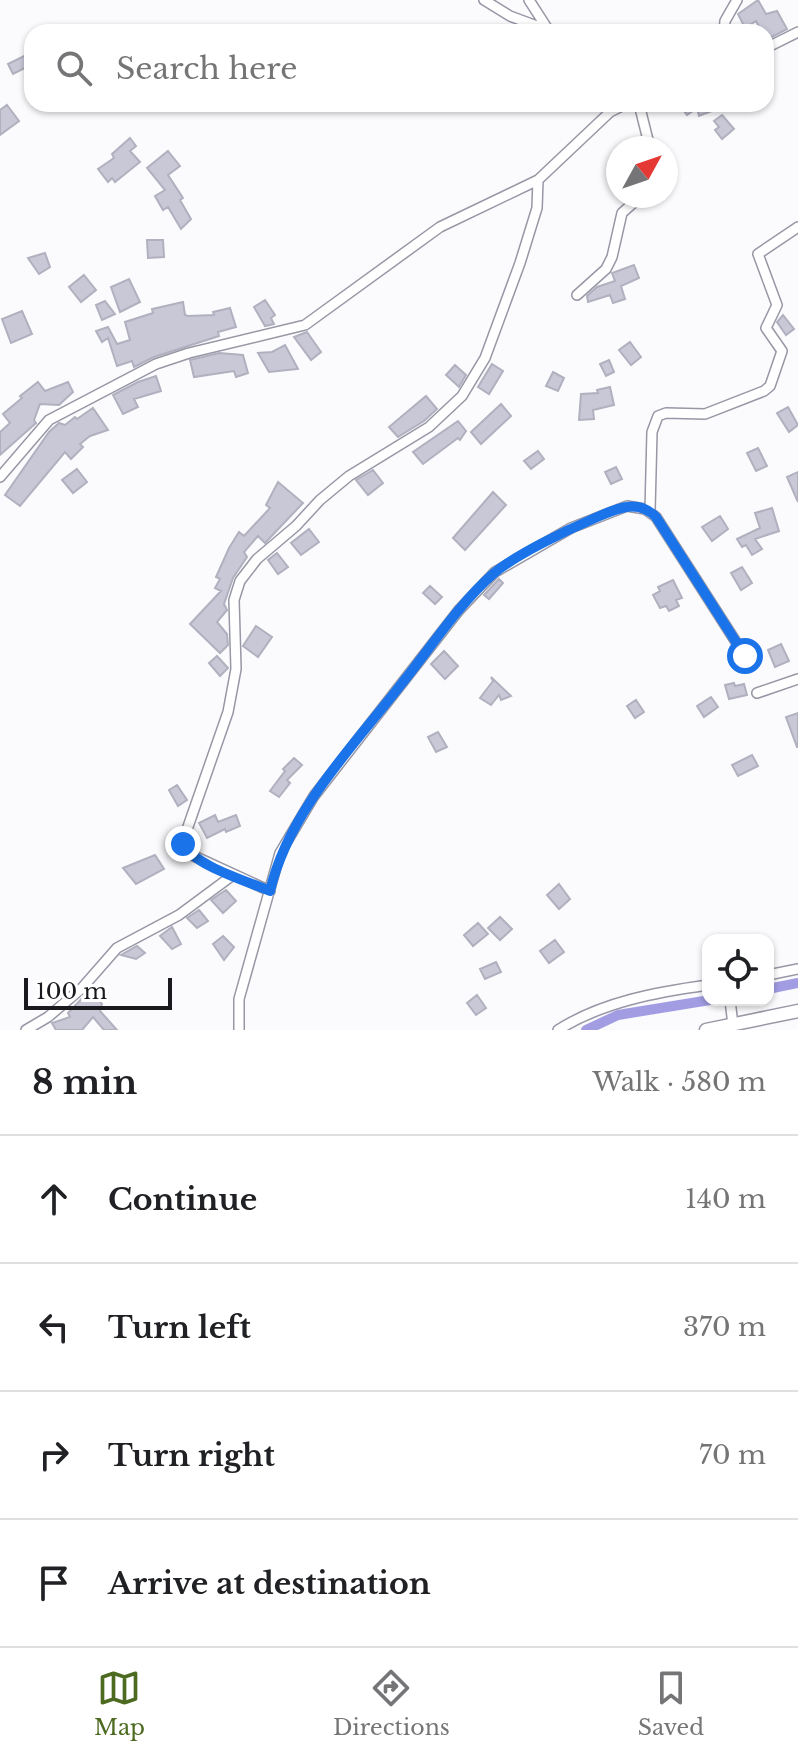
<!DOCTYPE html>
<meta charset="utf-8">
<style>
body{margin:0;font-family:"Libre Baskerville",serif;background:#f2f2f2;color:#202124}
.controls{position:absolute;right:24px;bottom:24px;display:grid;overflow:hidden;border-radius:16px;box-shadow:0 2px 6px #0004}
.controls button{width:72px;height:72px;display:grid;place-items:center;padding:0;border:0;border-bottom:2px solid #e0e0e0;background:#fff;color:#202124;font:40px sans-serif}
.compass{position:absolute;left:606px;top:136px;width:72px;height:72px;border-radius:50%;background:#fff;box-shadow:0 2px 6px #0004;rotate:50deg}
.scale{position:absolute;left:24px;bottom:20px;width:148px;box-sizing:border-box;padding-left:8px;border:4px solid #19191e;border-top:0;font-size:22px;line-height:28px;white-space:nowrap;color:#19191e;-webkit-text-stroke:6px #fff;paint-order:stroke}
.stop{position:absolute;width:24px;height:24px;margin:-18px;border:6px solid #1a73e8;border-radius:50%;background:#fff}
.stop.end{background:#1a73e8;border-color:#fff;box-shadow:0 2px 8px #0008}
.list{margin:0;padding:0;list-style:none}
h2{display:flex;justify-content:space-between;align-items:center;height:104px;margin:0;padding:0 32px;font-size:34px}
h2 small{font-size:26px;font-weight:400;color:#757577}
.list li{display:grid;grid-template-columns:52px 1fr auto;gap:24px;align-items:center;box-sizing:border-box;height:128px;padding:0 32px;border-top:2px solid #e0e0e0}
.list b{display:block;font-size:30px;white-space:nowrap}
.list em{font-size:26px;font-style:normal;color:#757577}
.icon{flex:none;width:44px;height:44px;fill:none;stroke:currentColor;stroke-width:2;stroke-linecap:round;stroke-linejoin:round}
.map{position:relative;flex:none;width:798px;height:1030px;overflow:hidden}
.search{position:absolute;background:#fff;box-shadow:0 2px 6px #0004;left:24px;right:24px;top:24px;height:88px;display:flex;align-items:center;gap:20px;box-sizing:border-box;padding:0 28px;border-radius:24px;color:#757577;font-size:30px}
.sheet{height:616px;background:#fff}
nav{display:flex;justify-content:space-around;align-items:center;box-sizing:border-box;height:112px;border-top:2px solid #e0e0e0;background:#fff;font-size:22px;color:#757577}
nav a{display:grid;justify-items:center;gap:4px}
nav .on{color:#4c6b21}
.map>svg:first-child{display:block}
</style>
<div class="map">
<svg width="798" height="1030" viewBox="0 0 798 1030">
<rect width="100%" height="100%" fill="#fbfbfe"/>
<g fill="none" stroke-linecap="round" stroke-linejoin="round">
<path stroke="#a29de3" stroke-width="10" d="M768 989 798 983
M586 1030 618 1015 710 1000"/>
</g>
<path fill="#c9c8d7" stroke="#b0b0bf" stroke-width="2" d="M758 0 766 14 777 11 787 29 766 40V32H762L756 21 745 28 738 14Z
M26 55 31 65 13 74 8 64Z
M679 104H710L712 111 699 116 697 108 687 115Z
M7 105 19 121 0 135V110Z
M722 115 734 129 722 139 715 130 719 127 714 121Z
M130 138 136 146 130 151 140 162 115 182 112 178 108 182 98 169 114 158 112 154Z
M168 151 180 166 168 175 183 198 180 200 191 219 181 229 168 207 163 210 155 196 165 190 147 168Z
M147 240H163L164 257 148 258Z
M45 253 50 267 39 274 28 258Z
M634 265 639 278 621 286 625 299 613 303 610 295 588 302 587 296 597 287 615 281 612 273Z
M84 275 96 290 81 302 69 287Z
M129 279 140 302 120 312 111 287Z
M265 300 275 315 271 318 274 324 265 326 254 307Z
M105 301 115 314 102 320 96 305Z
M183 302 185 315 188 316 214 315 213 312 230 308 236 327 218 332 219 336 154 357 134 367 132 361 117 366 108 338 102 342 96 331 108 327 117 344 130 340 125 322 153 313 152 309Z
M22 311 32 334 11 343 2 319Z
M783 315 794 329 786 335 777 322Z
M307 332 321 352 311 360 294 337Z
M630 342 641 357 631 365 619 350Z
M285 345 298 369 269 372 258 353 272 352Z
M219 353 243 355 248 373 236 377 234 371 194 377 190 360Z
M609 360 614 372 606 376 600 364Z
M492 364 503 371 489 394 478 387Z
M455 365 466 375 459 387 446 375Z
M553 372 564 378 558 391 546 386Z
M156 376 161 391 134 399 138 407 123 414 113 395 138 382Z
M38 382 45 391 68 382 73 392 59 405 40 404 34 420 36 423 0 455V432L10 423 3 414 22 398 20 396Z
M610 387 614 405 593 410 594 419 579 420 581 394 598 393 597 390Z
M426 396 437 409 424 421 398 437 389 427Z
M501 404 511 416 481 444 471 432Z
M788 407 798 425 789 432 777 413Z
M93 408 108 430 90 436 80 444 83 447 71 459 65 452 20 506 5 495 49 432 59 423 65 425 75 417 77 419Z
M458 421 466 431 460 440 458 438 423 464 413 452Z
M758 448 767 466 756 471 747 453Z
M538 451 544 459 531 469 524 461Z
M616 467 622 479 611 484 605 472Z
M77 469 87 482 73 493 62 480Z
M373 470 383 483 368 495 356 480Z
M798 472V502L787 477Z
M278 482 303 503 265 543 258 536 244 552 247 557 233 578 224 604 227 610 217 622 227 634 228 645 220 653 190 624 221 591 215 588 220 579 216 577 229 548 239 532 244 536 270 508 266 505Z
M493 492 506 505 465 550 453 538Z
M772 508 779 531 755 539 762 549 752 555 746 545 742 547 737 539 760 528 755 513Z
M720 516 728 529 712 541 702 527Z
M309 529 319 542 301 555 291 543Z
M277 553 288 567 278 574 268 560Z
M742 567 752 583 741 590 731 573Z
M499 579 503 583 489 599 484 595Z
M673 580 682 598 676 600 679 606 669 611 666 606 660 608 653 595 660 591 658 587Z
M430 586 442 597 435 604 423 593Z
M256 626 272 637 258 657 243 646Z
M781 644 789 661 775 667 768 650Z
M444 651 458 666 445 679 431 664Z
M217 656 228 668 220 676 209 663Z
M491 677 511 696 501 700 499 695 491 705 480 698 493 681Z
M734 683 735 686 744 684 747 695 729 699 725 685Z
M711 697 718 707 704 717 697 706Z
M636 700 644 712 635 718 627 706Z
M798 713V747H797L786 717Z
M438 732 447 747 436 752 428 737Z
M752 755 758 766 738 776 732 765Z
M294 758 302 765 287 780 290 783 279 797 270 791 285 771 283 769Z
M177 785 187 800 178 806 169 790Z
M215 815 218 822 236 815 240 826 226 832 225 829 207 838 199 823Z
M155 855 164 869 136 884 123 868Z
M559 884 570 899 559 909 547 895Z
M226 890 236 901 223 913 211 900Z
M199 910 208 921 197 928 187 918Z
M500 917 512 929 500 940 488 928Z
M478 923 488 934 473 946 464 935Z
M172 927 181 944 172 949 160 936Z
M223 936 234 947 224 960 213 944Z
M555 940 564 952 549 963 540 951Z
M137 946 145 953 136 959 121 955Z
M496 962 501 972 485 979 480 969Z
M90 990 102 1004 100 1011 117 1030H104L93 1017 82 1030H56L52 1023 70 1017 68 1013Z
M477 995 486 1008 476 1015 467 1003Z"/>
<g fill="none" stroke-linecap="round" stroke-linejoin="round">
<g stroke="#9797a5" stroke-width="12">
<path id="minor" d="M484 0 510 16 553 32
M529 0 547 28
M724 32 725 21 737 0
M766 48 798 32
M639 104 650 148
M577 295 606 269 612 257 622 213 641 196
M0 477 49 420 156 364 189 353 305 325 440 227 538 180 610 112 626 104
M650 511 652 432 658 416 666 413 705 414 764 391 770 386 782 351 766 328 777 305 758 254 798 227
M757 693 798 679
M270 891 194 856 187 851 183 841 228 712 236 669 234 600 240 581 257 559 296 526 320 500 349 476 429 427 462 396 485 358 520 263 537 208 538 180
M768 975 798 969
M730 1000 733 1025
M26 1030 48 1017 82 988 117 948 179 915 233 875
M239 1030V999L280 853 314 796 459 610 495 572 571 528 627 506 645 509 656 517 745 656
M558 1030C602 1002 657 992 708 985"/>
</g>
<g stroke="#9797a5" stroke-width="15">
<path id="secondary" d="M706 1030 798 1011"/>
</g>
<use href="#minor" stroke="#fff" stroke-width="9"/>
<use href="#secondary" stroke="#fff" stroke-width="12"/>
</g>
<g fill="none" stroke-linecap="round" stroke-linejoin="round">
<path stroke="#1a73e8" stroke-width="10" d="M183 844C195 866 247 881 270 891 289 810 353 747 403 682 432 646 458 605 493 574 515 555 567 530 595 518 616 509 637 498 656 517L745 656"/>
</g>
</svg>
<div class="controls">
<button><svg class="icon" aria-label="locate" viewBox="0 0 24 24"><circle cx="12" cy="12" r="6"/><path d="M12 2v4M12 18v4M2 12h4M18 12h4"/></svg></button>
</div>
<svg class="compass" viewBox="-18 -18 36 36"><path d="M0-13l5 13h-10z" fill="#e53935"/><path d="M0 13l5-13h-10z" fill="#757577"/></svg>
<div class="scale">100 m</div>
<div class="stop" style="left:745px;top:656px"></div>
<div class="stop end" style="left:183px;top:844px"></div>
<div class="search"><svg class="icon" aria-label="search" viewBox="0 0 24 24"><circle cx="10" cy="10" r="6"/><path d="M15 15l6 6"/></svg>Search here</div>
</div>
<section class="sheet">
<h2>8 min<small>Walk · 580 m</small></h2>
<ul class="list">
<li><svg class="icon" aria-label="ahead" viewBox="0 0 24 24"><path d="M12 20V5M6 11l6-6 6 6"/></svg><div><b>Continue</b></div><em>140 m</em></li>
<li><svg class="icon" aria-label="left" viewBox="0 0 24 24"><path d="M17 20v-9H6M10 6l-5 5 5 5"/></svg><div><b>Turn left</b></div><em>370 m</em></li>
<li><svg class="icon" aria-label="right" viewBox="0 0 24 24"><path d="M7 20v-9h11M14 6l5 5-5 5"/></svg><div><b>Turn right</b></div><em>70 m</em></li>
<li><svg class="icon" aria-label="arrive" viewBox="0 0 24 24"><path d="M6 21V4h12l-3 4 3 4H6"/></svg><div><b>Arrive at destination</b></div></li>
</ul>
</section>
<nav>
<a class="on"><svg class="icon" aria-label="map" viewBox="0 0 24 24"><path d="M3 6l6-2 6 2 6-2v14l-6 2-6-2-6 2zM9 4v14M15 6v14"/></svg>Map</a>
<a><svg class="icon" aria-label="directions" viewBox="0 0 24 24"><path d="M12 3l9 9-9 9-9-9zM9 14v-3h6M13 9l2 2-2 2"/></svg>Directions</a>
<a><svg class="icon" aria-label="saved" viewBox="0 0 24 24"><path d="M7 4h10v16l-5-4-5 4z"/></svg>Saved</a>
</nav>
